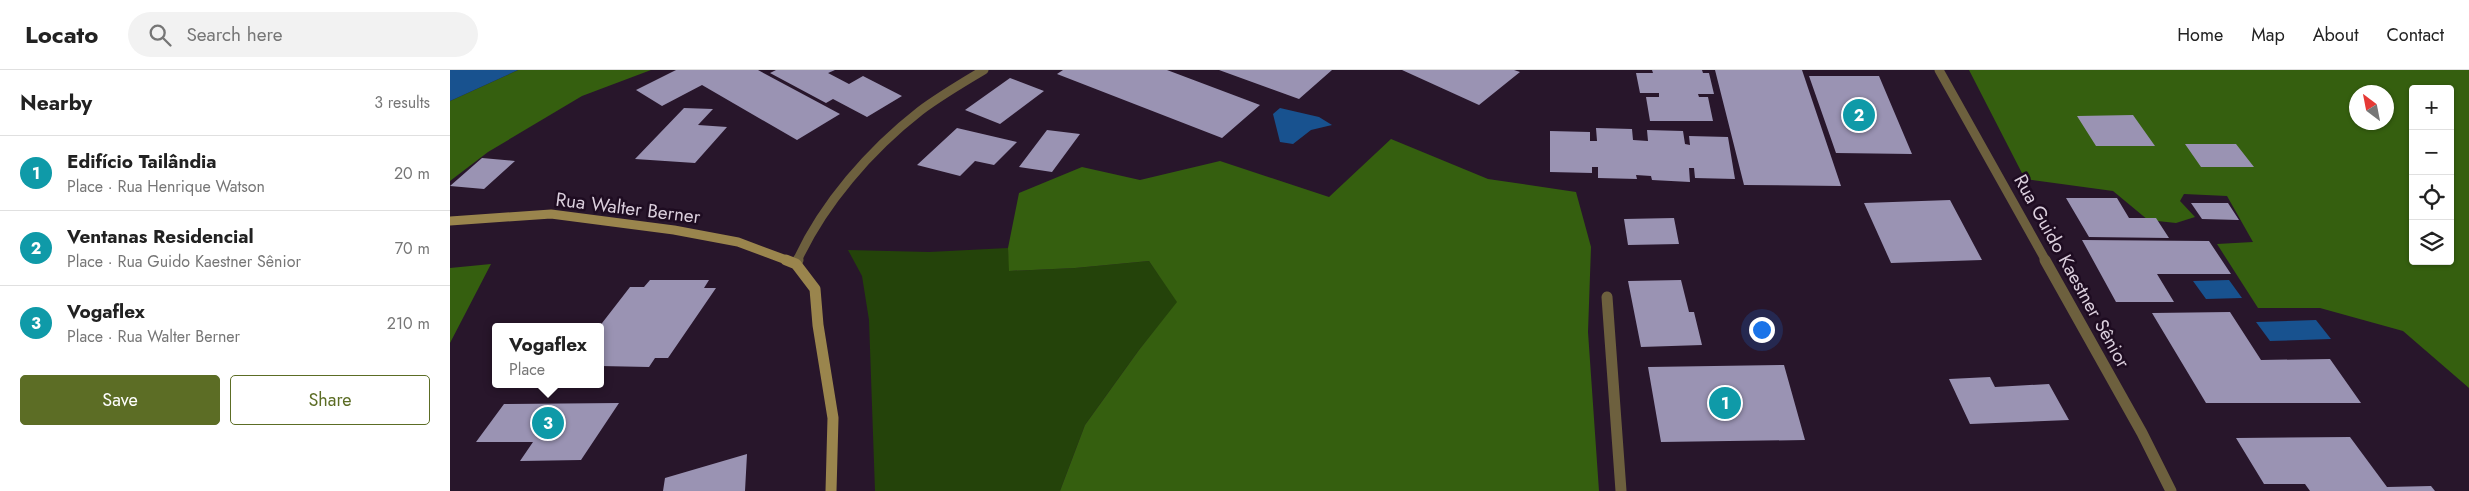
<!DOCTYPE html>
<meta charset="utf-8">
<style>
body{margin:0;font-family:Jost,sans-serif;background:#f2f2f2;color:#222}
.controls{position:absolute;right:15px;top:15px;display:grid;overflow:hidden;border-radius:5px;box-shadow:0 1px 4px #0004}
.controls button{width:45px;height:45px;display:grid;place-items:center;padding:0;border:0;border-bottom:1px solid #e0e0e0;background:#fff;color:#222;font:25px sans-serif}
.compass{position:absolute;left:1899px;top:15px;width:45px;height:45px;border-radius:50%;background:#fff;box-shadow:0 1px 4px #0004;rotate:328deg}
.you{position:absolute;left:1311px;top:259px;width:18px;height:18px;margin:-12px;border:4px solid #fff;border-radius:50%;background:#1a73e8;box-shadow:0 0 0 8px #1a73e833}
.badge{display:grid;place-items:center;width:32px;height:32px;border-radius:50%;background:#5c6d25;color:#fff;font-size:16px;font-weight:700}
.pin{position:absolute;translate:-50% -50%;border:2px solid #fff;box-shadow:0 1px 5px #0006}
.popup{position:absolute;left:42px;top:253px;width:112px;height:65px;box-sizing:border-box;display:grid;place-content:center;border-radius:5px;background:#fff;filter:drop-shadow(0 1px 4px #0005);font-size:16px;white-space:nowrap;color:#767676}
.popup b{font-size:19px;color:#222}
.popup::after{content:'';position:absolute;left:50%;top:100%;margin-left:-10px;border:10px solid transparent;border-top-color:#fff}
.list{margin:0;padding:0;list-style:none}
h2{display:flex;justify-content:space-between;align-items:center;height:65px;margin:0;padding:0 20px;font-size:21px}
h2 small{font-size:16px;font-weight:400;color:#767676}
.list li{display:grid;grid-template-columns:32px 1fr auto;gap:15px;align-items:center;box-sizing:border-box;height:75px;padding:0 20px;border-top:1px solid #e0e0e0}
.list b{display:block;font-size:19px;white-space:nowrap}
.list p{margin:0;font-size:16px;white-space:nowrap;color:#767676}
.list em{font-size:16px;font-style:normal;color:#767676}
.actions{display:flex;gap:10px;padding:15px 20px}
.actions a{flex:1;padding:11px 0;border:1px solid #5c6d25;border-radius:5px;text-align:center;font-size:18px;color:#5c6d25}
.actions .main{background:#5c6d25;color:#fff}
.icon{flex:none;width:28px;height:28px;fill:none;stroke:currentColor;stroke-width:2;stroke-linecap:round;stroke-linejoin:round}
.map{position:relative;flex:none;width:2019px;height:421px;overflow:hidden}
header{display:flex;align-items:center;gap:30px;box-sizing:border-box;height:70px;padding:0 25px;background:#fff;border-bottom:1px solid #e0e0e0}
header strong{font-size:24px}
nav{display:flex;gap:28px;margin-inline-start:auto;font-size:18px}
.search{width:350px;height:45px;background:#f2f2f2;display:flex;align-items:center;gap:12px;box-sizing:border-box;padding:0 18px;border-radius:28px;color:#767676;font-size:19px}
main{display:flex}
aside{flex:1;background:#fff}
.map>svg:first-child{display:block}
</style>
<header>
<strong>Locato</strong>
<div class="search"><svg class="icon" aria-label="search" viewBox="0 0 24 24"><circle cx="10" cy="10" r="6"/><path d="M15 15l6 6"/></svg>Search here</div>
<nav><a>Home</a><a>Map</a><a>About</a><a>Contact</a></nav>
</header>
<main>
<aside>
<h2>Nearby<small>3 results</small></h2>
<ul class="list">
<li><span class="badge" style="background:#0f9aa8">1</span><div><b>Edifício Tailândia</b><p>Place · Rua Henrique Watson</p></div><em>20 m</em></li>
<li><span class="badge" style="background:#0f9aa8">2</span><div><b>Ventanas Residencial</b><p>Place · Rua Guido Kaestner Sênior</p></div><em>70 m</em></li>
<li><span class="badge" style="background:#0f9aa8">3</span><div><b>Vogaflex</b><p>Place · Rua Walter Berner</p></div><em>210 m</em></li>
</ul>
<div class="actions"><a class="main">Save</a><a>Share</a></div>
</aside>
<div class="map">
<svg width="2019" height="421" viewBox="0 0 2019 421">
<rect width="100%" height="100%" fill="#28162b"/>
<path fill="#24430a" d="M558 178 560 201 625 198 699 191 728 232 689 280 635 355 610 421H425L419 250 412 206 398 180 479 182Z"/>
<path fill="#355f0f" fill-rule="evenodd" d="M68 0H201L132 26 38 82 0 111V31Z
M1519 0H2019V318L1953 261 1870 238H1808L1767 174 1803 172 1777 126 1734 124 1730 131 1745 147 1726 153 1698 150 1663 121 1575 109ZM1963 19H2000V191H1963ZM1906 22H1936V52H1906Z
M941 69 1038 109 1126 122 1141 177 1138 262 1149 421H610L635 355 689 280 727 232 699 191 625 198 559 201 558 178 569 123 632 97 690 110 770 91 879 127Z
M41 194 0 273V198Z"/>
<path fill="#18528f" d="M0 0H68L0 31Z
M830 38 869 47 882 55 861 60 843 74 830 72 823 44Z
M1779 210 1792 228 1756 229 1743 211Z
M1866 250 1881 269 1820 271 1806 252Z"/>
<path fill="#9a93b3" d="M226 0H308L390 44 347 70 252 15 212 36 186 20Z
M326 0H385L378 3 399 14 413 6 452 26 417 47 383 29 376 33 320 3Z
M613 0H717L810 35 772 68 607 4Z
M769 0H882L849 29Z
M952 0H1064L1070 2 1029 35Z
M1202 0H1252L1253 3H1259L1264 24H1248L1249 27H1258L1263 51H1200L1196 27H1209V23H1190L1186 3H1203Z
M1265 0H1352L1391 116 1294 115Z
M1359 6H1429L1462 84 1386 83Z
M560 8 594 21 550 54 515 40Z
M234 38 263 39 248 55 277 57 245 93 185 89Z
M1683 45 1705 76H1646L1627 46Z
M507 58 567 72 544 95 525 91 510 106 467 95Z
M1146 58 1182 59 1183 70 1198 71 1197 60 1233 61 1235 74 1240 75 1239 66 1278 67 1285 109 1245 108 1244 98H1239L1240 112 1202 110 1201 106 1186 105 1187 109 1148 108V97H1142V103L1100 102V61L1140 62V71H1147Z
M597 60 630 64 602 102 569 97Z
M1735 74H1786L1804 97H1751Z
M32 88 65 91 34 119 0 116Z
M1616 128H1667L1679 148H1706L1719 168 1639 167Z
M1500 130 1532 190 1441 193 1414 133Z
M1741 133H1778L1789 150 1752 149Z
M1224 148 1229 174 1178 175 1174 149Z
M1632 170 1759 171 1781 204H1707L1724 232H1666Z
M200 210H259L254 218H266L218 288H205L199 297 150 296 149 257 180 217H194Z
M1231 210 1239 242H1244L1252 275 1191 277 1178 211Z
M1780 242 1811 290 1880 289 1911 333H1756L1702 243Z
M1334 295 1355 370 1211 372 1198 297Z
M1540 307 1545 317 1599 314 1619 350 1520 354 1499 309Z
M169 333 131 390 70 391 83 372H26L54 334Z
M1900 367 1937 417 1981 416 1985 421H1860L1855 414H1814L1786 368Z
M297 384 295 421H213L215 408Z"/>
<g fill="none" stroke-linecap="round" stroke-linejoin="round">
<path stroke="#6d603e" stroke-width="9" d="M1489 0 1596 191
M347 191C373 134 420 80 470 41 490 26 512 13 534 0"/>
<path stroke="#6d603e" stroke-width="11" d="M1595 190 1692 363 1721 421
M346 194 348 190
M1157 227 1171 421"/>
<path stroke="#9a854d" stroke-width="9" d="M0 151 101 144 224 160 288 172 339 191"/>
<path stroke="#9a854d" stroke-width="11" d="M336 190 346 194 365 219 368 255 383 348 381 421"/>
</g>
<g text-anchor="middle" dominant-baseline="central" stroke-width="5" stroke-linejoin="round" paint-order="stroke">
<g font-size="19" fill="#dbcfdd" stroke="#1e0c21">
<text transform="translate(178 138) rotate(7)">Rua Walter Berner</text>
<text transform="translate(1622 201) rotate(61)">Rua Guido Kaestner Sênior</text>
</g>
</g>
</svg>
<div class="controls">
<button>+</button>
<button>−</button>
<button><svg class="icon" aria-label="locate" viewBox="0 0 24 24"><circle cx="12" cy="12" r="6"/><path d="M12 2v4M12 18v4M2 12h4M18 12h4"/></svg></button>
<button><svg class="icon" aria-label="layers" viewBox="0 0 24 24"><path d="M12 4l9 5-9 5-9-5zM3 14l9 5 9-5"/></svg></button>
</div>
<svg class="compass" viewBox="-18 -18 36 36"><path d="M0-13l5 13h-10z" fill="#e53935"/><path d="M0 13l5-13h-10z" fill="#767676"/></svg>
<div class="you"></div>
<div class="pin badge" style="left:1275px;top:333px;background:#0f9aa8">1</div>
<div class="pin badge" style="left:1409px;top:45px;background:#0f9aa8">2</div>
<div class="pin badge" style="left:98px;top:353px;background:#0f9aa8">3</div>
<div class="popup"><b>Vogaflex</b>Place</div>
</div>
</main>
